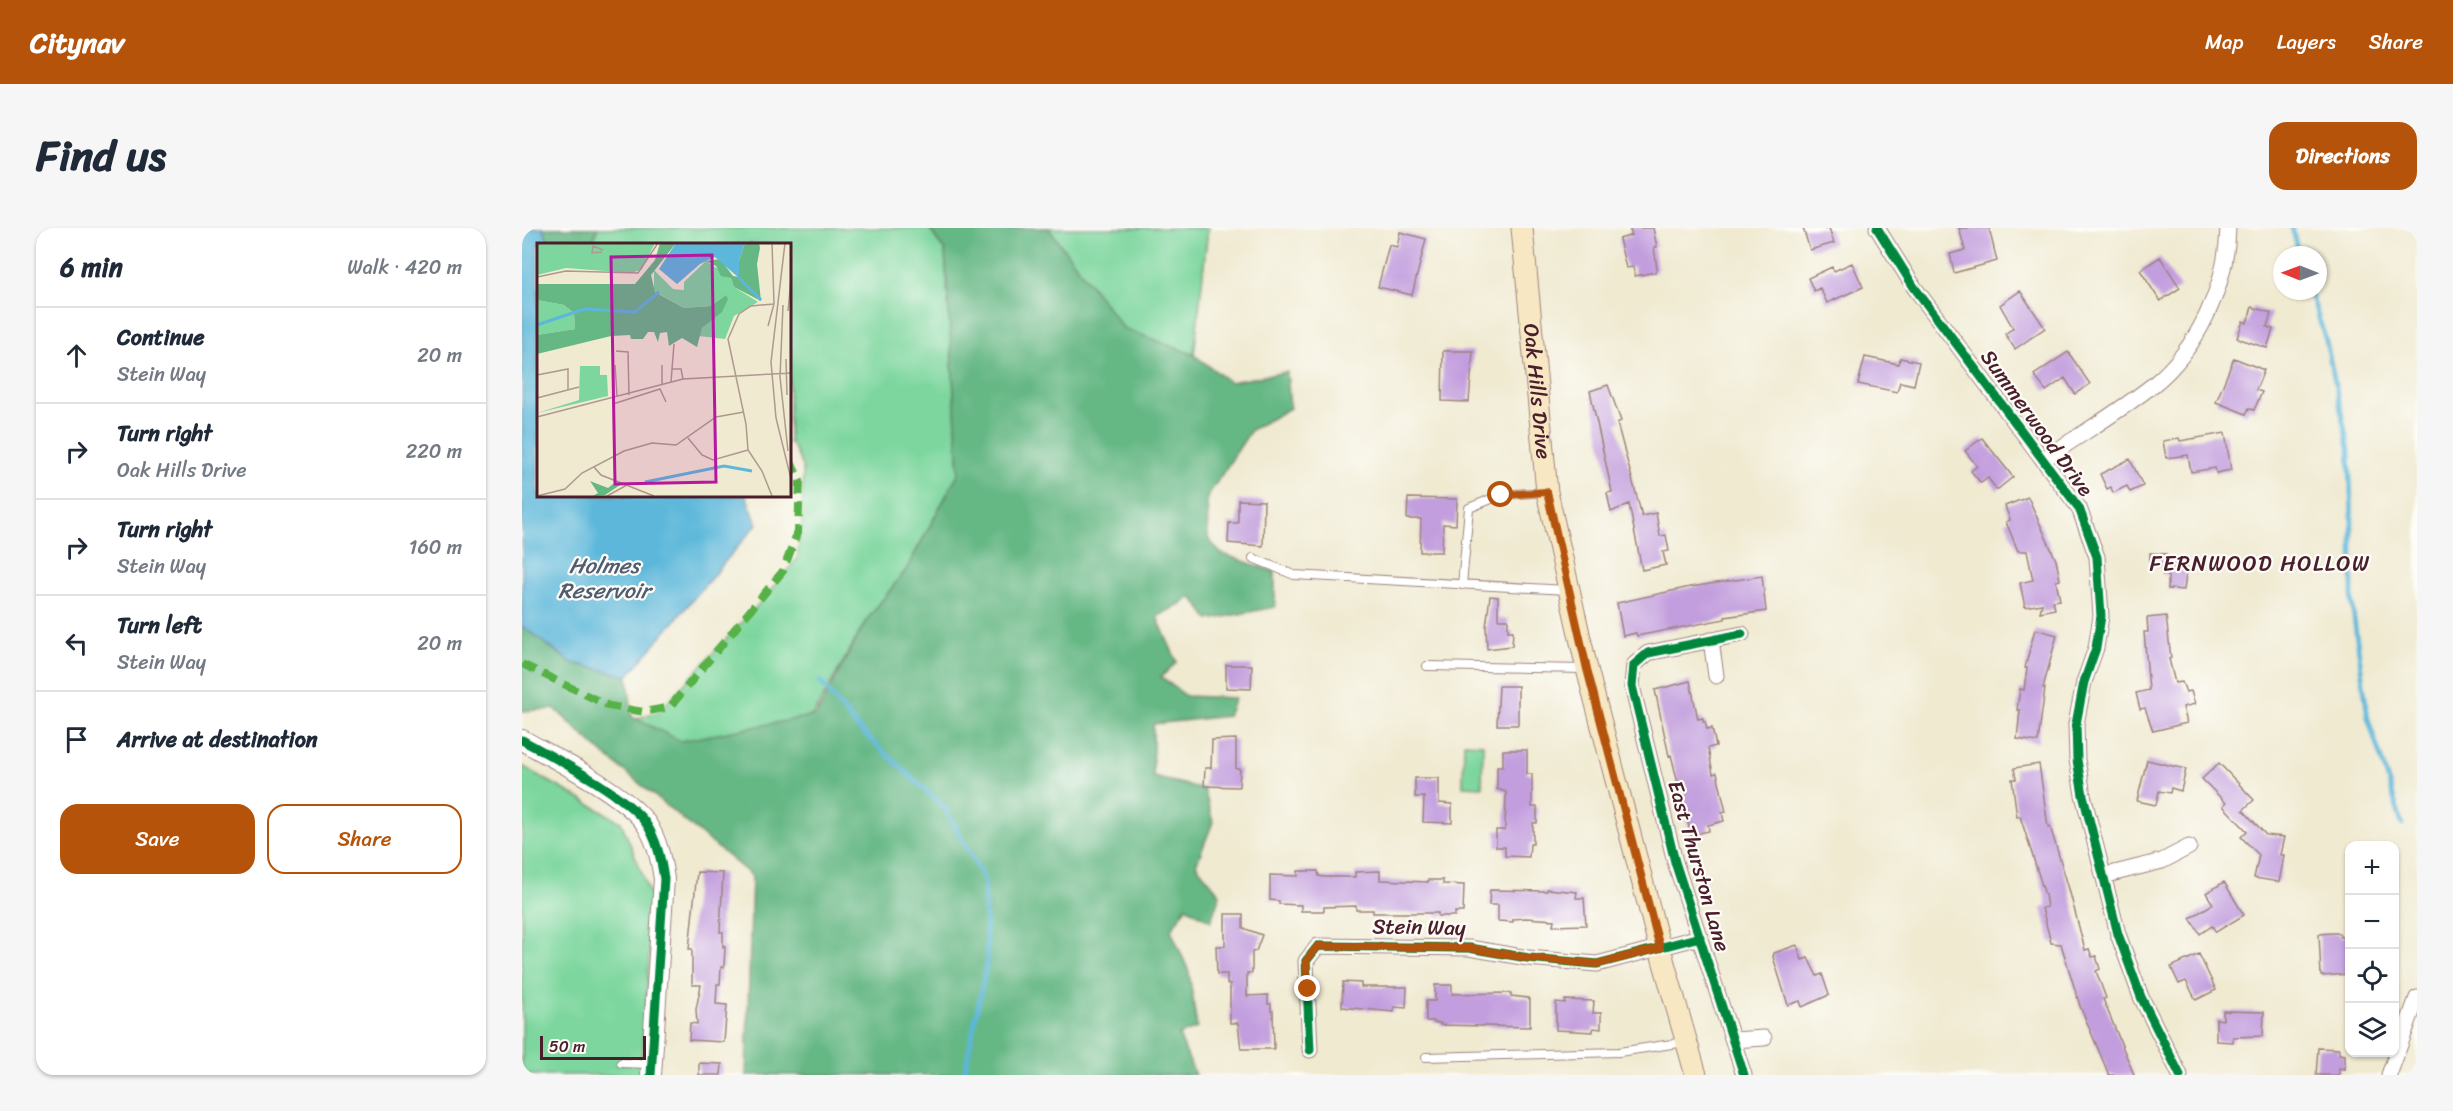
<!DOCTYPE html>
<meta charset="utf-8">
<style>
body{margin:0;font-family:Sriracha,sans-serif;background:#f6f6f7;color:#1f2937}
.controls{position:absolute;right:18px;bottom:18px;display:grid;overflow:hidden;border-radius:12px;box-shadow:0 2px 4px #0004}
.controls button{width:54px;height:54px;display:grid;place-items:center;padding:0;border:0;border-bottom:2px solid #e0e1e3;background:#fff;color:#1f2937;font:30px sans-serif}
.compass{position:absolute;left:1751px;top:18px;width:54px;height:54px;border-radius:50%;background:#fff;box-shadow:0 2px 4px #0004;rotate:271deg}
.scale{position:absolute;left:18px;bottom:15px;width:106px;box-sizing:border-box;padding-left:6px;border:3px solid #4a1f2b;border-top:0;font-size:16px;line-height:21px;white-space:nowrap;color:#4a1f2b;-webkit-text-stroke:4px #fdfcf7;paint-order:stroke}
.stop{position:absolute;width:18px;height:18px;margin:-14px;border:4px solid #b45309;border-radius:50%;background:#fff}
.stop.end{background:#b45309;border-color:#fff;box-shadow:0 2px 6px #0008}
.list{margin:0;padding:0;list-style:none}
h2{display:flex;justify-content:space-between;align-items:center;height:78px;margin:0;padding:0 24px;font-size:26px}
h2 small{font-size:20px;font-weight:400;color:#747a83}
.list li{display:grid;grid-template-columns:39px 1fr auto;gap:18px;align-items:center;box-sizing:border-box;height:96px;padding:0 24px;border-top:2px solid #e0e1e3}
.list b{display:block;font-size:22px;white-space:nowrap}
.list p{margin:0;font-size:20px;white-space:nowrap;color:#747a83}
.list em{font-size:20px;font-style:normal;color:#747a83}
.actions{display:flex;gap:12px;padding:18px 24px}
.actions a{flex:1;padding:14px 0;border:2px solid #b45309;border-radius:18px;text-align:center;font-size:21px;color:#b45309}
.actions .main{background:#b45309;color:#fff}
.icon{flex:none;width:33px;height:33px;fill:none;stroke:currentColor;stroke-width:2;stroke-linecap:round;stroke-linejoin:round}
.map{position:relative;flex:none;width:1895px;height:847px;overflow:hidden;border-radius:18px}
header{display:flex;align-items:center;gap:36px;box-sizing:border-box;height:84px;padding:0 30px;background:#b45309;color:#fff}
header strong{font-size:28px}
nav{display:flex;gap:33px;margin-inline-start:auto;font-size:21px}
.intro{display:flex;align-items:center;justify-content:space-between;box-sizing:border-box;height:144px;padding:0 36px}
h1{margin:0;font-size:42px}
.button{padding:15px 27px;border-radius:18px;background:#b45309;color:#fff;font-size:21px;font-weight:700}
main{display:flex;gap:36px;padding:0 36px}
aside{flex:1;background:#fff;border-radius:18px;box-shadow:0 2px 4px #0004}
.map>svg:first-child{display:block}
</style>
<header>
<strong>Citynav</strong>
<nav><a>Map</a><a>Layers</a><a>Share</a></nav>
</header>
<div class="intro"><h1>Find us</h1><a class="button">Directions</a></div>
<main>
<aside>
<h2>6 min<small>Walk · 420 m</small></h2>
<ul class="list">
<li><svg class="icon" aria-label="ahead" viewBox="0 0 24 24"><path d="M12 20V5M6 11l6-6 6 6"/></svg><div><b>Continue</b><p>Stein Way</p></div><em>20 m</em></li>
<li><svg class="icon" aria-label="right" viewBox="0 0 24 24"><path d="M7 20v-9h11M14 6l5 5-5 5"/></svg><div><b>Turn right</b><p>Oak Hills Drive</p></div><em>220 m</em></li>
<li><svg class="icon" aria-label="right" viewBox="0 0 24 24"><path d="M7 20v-9h11M14 6l5 5-5 5"/></svg><div><b>Turn right</b><p>Stein Way</p></div><em>160 m</em></li>
<li><svg class="icon" aria-label="left" viewBox="0 0 24 24"><path d="M17 20v-9H6M10 6l-5 5 5 5"/></svg><div><b>Turn left</b><p>Stein Way</p></div><em>20 m</em></li>
<li><svg class="icon" aria-label="arrive" viewBox="0 0 24 24"><path d="M6 21V4h12l-3 4 3 4H6"/></svg><div><b>Arrive at destination</b></div></li>
</ul>
<div class="actions"><a class="main">Save</a><a>Share</a></div>
</aside>
<div class="map">
<svg width="1895" height="847" viewBox="0 0 1895 847">
<rect width="100%" height="100%" fill="#fdfcf7"/>
<filter id="ink" filterUnits="userSpaceOnUse"><feTurbulence type="fractalNoise" baseFrequency=".0167" numOctaves="2"/><feDisplacementMap in="SourceGraphic" scale="12" xChannelSelector="R" yChannelSelector="G"/><feConvolveMatrix kernelMatrix="1 2 1 2 8 2 1 2 1" color-interpolation-filters="sRGB"/></filter>
<filter id="wash" filterUnits="userSpaceOnUse"><feTurbulence type="fractalNoise" baseFrequency=".008" numOctaves="4" result="noise"/><feDisplacementMap in="SourceGraphic" scale="24" xChannelSelector="R" yChannelSelector="G"/><feGaussianBlur stdDeviation="1.35" result="paint"/><feColorMatrix in="noise" values="0 0 0 0 0 0 0 0 0 0 0 0 0 0 0 0 0 1.4 0 .05"/><feComposite in="paint" operator="in"/></filter>
<g filter="url(#wash)">
<rect width="100%" height="100%" fill="#f0ead1"/>
<path fill="#7cd69d" stroke="#637a64" stroke-width="1.5" d="M75 0H407L423 23 437 244 384 342 344 393 286 496 163 517 114 491 137 483 234 379 275 331 280 293 281 239 270 216 267 215V16H70Z
M526 0H686L672 127 601 100Z
M942 515 961 516 960 559 941 558Z
M0 538 99 594 118 640 131 675 119 847H0Z"/>
<path fill="#65b784" stroke="#586b58" stroke-width="1.5" d="M21 0H75L70 16H28Z
M407 0H526L601 100 672 127 708 154 765 144 768 180 729 202 685 269 686 310 698 325 753 344V379L687 392 670 369 635 389 655 434 639 449 664 468 713 470 706 488 631 496V549L682 561 691 594 674 637 698 666 689 693 664 679 649 702 667 744 675 800 657 807 673 847H224L230 648 78 523 33 481 0 483V398L50 435 106 448 110 489 159 513 294 487 344 393 384 342 437 244 423 23Z"/>
<path fill="#5cb7da" stroke="#536b82" stroke-width="1.5" d="M0 0H21L28 16H16V267H224L235 296 106 448 50 435 0 398Z"/>
<g fill="none" stroke-linecap="round" stroke-linejoin="round">
<path stroke="#5cb7da" stroke-width="4.5" d="M1770 0 1777 27
M1788 63 1804 113 1827 221 1830 290V376L1846 490 1880 596
M298 453 334 498 423 580 462 651 465 733 442 847"/>
</g>
<g id="blocks">
<path fill="#c29ede" d="M1107 0H1131L1135 19H1132L1135 41 1133 44 1113 48 1111 39 1104 40 1097 11 1110 7Z
M1281 0H1307L1312 15 1288 22Z
M1437 0H1467L1475 33 1432 45 1428 26 1443 22Z
M878 4 904 11 890 67 856 59 867 17 875 19Z
M1638 29 1658 60 1638 73 1618 42Z
M1330 35 1341 59 1305 75 1298 60 1292 63 1286 50 1310 39 1312 43Z
M1498 63 1523 100 1493 121 1483 106 1491 100 1478 77Z
M1730 79 1749 85 1745 99 1751 101 1745 120 1715 110 1721 93 1725 95Z
M921 123H951L947 174 920 173Z
M1546 124 1568 156 1553 166 1543 150 1524 163 1512 147Z
M1343 129 1377 136 1378 130 1397 134 1392 157 1378 154 1375 164 1336 156Z
M1712 130 1742 142 1734 162 1740 164 1732 182 1727 180 1724 186 1694 174Z
M1086 157 1099 193 1095 195 1120 288 1134 285 1138 308 1144 307 1147 323 1141 324 1144 337 1120 342 1107 276 1089 284 1085 265 1090 264 1068 163Z
M1703 205 1709 242 1694 245 1693 240 1669 244 1666 227 1644 230 1641 213 1657 210 1658 213Z
M1460 210 1491 249 1475 262 1466 250 1459 255 1449 243 1455 238 1443 223Z
M1608 231 1621 258 1608 264 1605 258 1591 265 1589 259 1585 261 1578 246Z
M1506 269 1534 332 1538 352 1534 353 1538 372 1531 373 1533 381 1518 384 1520 376 1503 379 1498 355 1511 352 1505 323H1496L1484 294 1488 292 1483 278Z
M886 270 935 271 934 297 921 296 920 324H898L899 291H885Z
M716 272 742 273 741 318 706 315 707 295H716Z
M1628 325 1644 326 1643 330 1666 331 1662 362 1646 361V347H1641V338L1628 337Z
M1240 348 1244 383 1203 389V391L1115 408 1114 405 1101 408 1095 375 1168 359Z
M968 368 976 369V391H986V403H991L990 418 965 421 964 399Z
M1644 388 1649 430 1647 431 1653 455 1660 454 1664 464 1669 463 1673 476 1661 479 1665 495 1631 503 1623 480 1618 481 1614 465 1627 462 1622 404H1626L1625 390Z
M1513 401 1535 407 1521 460H1523L1516 514 1495 511 1498 482H1495L1498 461 1502 462 1505 440H1503Z
M704 437H730L729 461 704 460Z
M1168 453 1176 491 1181 490V493H1183L1185 501 1190 500 1194 518 1186 520 1191 546 1195 545 1204 584 1200 585 1202 593 1186 597 1187 603 1169 607 1149 527 1147 528 1133 462Z
M977 458H996V497H975Z
M714 511V541H718L717 559 682 558 683 540H689L690 512Z
M981 522H1005V546H1010V579H1015V595H1011V616H1008L1007 629 983 628V619H974V602H983L984 564 975 561V538H981Z
M1625 532 1664 541 1659 563 1649 560 1648 565 1637 563 1634 577 1615 573Z
M1697 535 1732 572 1721 582 1744 607 1762 609 1758 627H1762L1760 639 1757 654 1732 650 1737 627 1719 609 1725 603 1701 578 1704 575 1680 551Z
M1517 536 1526 599 1528 598 1547 661 1563 722 1567 721 1570 729 1574 728 1578 741 1574 743 1584 770 1581 771 1612 847H1587L1558 778 1539 716 1529 715 1520 680 1525 679 1523 667 1498 588 1495 589 1490 551H1494L1492 540Z
M893 550H917V575L930 576V595L901 594 902 569H893Z
M776 643H796L797 648 802 649H833V644L858 643V652L906 654V652H921V656L942 657 941 684H933V688H916V685H851V682H834V678L802 679V683H779V677L757 676V673L748 672V647L776 648Z
M175 644 201 645 198 704H201V719L203 718 202 739H199L198 756H195L194 776 205 777 202 814 167 812 168 795 175 796 174 781 179 757H170V721H167Z
M1702 654 1722 687 1694 704 1690 698 1678 706 1668 690 1691 676 1684 665Z
M1025 661 1055 664 1054 670H1062L1064 697 1031 698 1032 692 1004 690 991 691V694L976 693V677H967L968 662 1025 663Z
M703 686H721V700L740 707 734 723 730 724V745H725V768L746 767V776H749V783H751L752 821H719L716 795H708V756H705V746H695L694 718H703Z
M1811 705H1817L1818 709 1827 708V746L1799 748 1797 706Z
M1275 717 1280 732 1286 730 1295 748 1300 746 1307 767 1280 779 1278 773 1266 777 1251 729 1252 725Z
M1677 726 1694 762 1674 772 1664 753 1657 756 1649 739Z
M821 754 839 755V759H885L884 780 872 779V784L820 779Z
M913 757H930V766L989 765V768L1006 770 1008 773V799L918 797 919 795H912V793H904V773H913Z
M1043 772 1072 773 1071 785H1079V801L1071 800V804L1034 802V774L1043 775Z
M1701 783 1742 784 1741 808 1711 809V814L1694 813V791L1701 792Z
M1796 820 1817 821V826L1823 827V841L1817 840V847H1794Z
M177 835 200 836 199 847H177Z"/>
</g>
</g>
<g filter="url(#ink)">
<use href="#blocks" fill-opacity="0" stroke="#9d847e" stroke-width="1.5"/>
<g fill="none" stroke-linecap="round" stroke-linejoin="round">
<g stroke="#9d847e" stroke-width="10">
<path id="service" d="M731 330 772 347 1045 362
M940 357 947 280 979 267 1023 264
M905 438 1063 441
M904 829 1097 824 1163 814
M99 835 129 836"/>
</g>
<g stroke="#9d847e" stroke-width="17">
<path id="minor" d="M1355 0 1392 59 1557 280 1575 329 1579 388 1574 420 1562 454 1554 496 1555 532 1561 567 1596 706 1619 769 1658 847
M1521 232C1557 207 1597 184 1631 157 1676 121 1705 57 1706 0
M1220 406 1126 425 1112 437 1110 458 1153 634 1222 847
M1189 412 1194 448
M1581 648 1640 633 1667 619
M1211 812 1242 810
M788 822 784 733 796 718 947 720 1006 730 1075 736 1178 709
M1867 847 1895 770"/>
</g>
<g stroke="#9d847e" stroke-width="22">
<path id="tertiary" d="M0 512C34 531 100 564 123 594 135 611 139 631 142 651L129 847"/>
</g>
<g stroke="#9d847e" stroke-width="23">
<g id="secondary">
<path id="s1" d="M1000 0 1025 264 1065 441 1138 721 1174 847"/>
</g>
</g>
<use href="#service" stroke="#fff" stroke-width="8"/>
<use href="#minor" stroke="#fff" stroke-width="15"/>
<use href="#tertiary" stroke="#fff" stroke-width="20"/>
<use href="#secondary" stroke="#f7e8c3" stroke-width="21"/>
<path stroke="#57b146" stroke-width="8" stroke-dasharray="15 8" stroke-linecap="butt" d="M0 436 87 478 122 484 148 479 261 343 276 303 278 253 267 230"/>
<g stroke="#fdfcf7" stroke-width="13">
<path id="cycleway" d="M1355 0 1392 59 1557 280 1575 329 1579 388 1574 420 1562 454 1554 496 1555 532 1561 567 1596 706 1619 769 1658 847
M1220 406 1126 425 1112 437 1110 458 1153 634 1222 847
M0 512C34 531 100 564 123 594 135 611 139 631 142 651L129 847
M788 822 784 733 796 718 947 720 1006 730 1075 736 1178 709"/>
</g>
<use href="#cycleway" stroke="#00873e" stroke-width="9"/>
</g>
</g>
<g fill="none" stroke-linecap="round" stroke-linejoin="round" filter="url(#ink)">
<path stroke="#b45309" stroke-width="8" d="M786 761 784 733 796 718 947 720 1006 730 1075 736 1138 720 1065 441 1025 264 979 267"/>
</g>
<g text-anchor="middle" dominant-baseline="central" stroke-width="4.5" stroke-linejoin="round" paint-order="stroke">
<g font-size="21" fill="#4a1f2b" stroke="#fdfcf7">
<text stroke="none"><textPath href="#s1" startOffset="164">Oak Hills Drive</textPath></text>
<text transform="translate(1515 195) rotate(54)">Summerwood Drive</text>
<text transform="translate(1177 638) rotate(74)">East Thurston Lane</text>
<text transform="translate(897 699) rotate(1)">Stein Way</text>
</g>
<g font-size="22" letter-spacing="1.5" fill="#4a1f2b" stroke="#fdfcf7">
<text x="1738" y="335">FERNWOOD HOLLOW</text>
</g>
<g font-size="22" font-style="italic" fill="#515c71" stroke="#fdfcf7">
<text x="82" y="337">Holmes<tspan x="82" dy="25">Reservoir</tspan></text>
</g>
</g>
<g transform="translate(15 15)">
<rect width="254" height="254" fill="#f0ead1"/>
<path d="M0 0H118L105 26 95 30 29 25 0 32ZM169 18 194 35 197 44 221 59 197 73 188 96 162 93 165 85 184 69 189 52 174 63 147 65 117 48V27L136 46 147 47V39ZM0 57 27 62 37 70 38 86 0 92ZM43 123H63V132H70L71 153 0 170 42 157Z" fill="#7cd69d"/>
<path d="M123 0H139L114 32 118 49 147 65 174 63 189 52 191 56 185 69 165 85 160 104 145 95 132 103 130 89 123 90 121 99 117 89H111L106 96H94L93 92 74 93 0 111V92L38 86 37 70 27 62 0 57V41H98L118 17ZM208 0H222L223 5 220 21 224 58 197 44 194 35 184 33 179 23 169 18 183 16 196 33 202 34V18ZM53 238 71 245 76 241 83 242 68 252 56 253 61 250Z" fill="#65b784"/>
<path d="M139 0H208L202 18V35L178 14 163 21 140 41 122 26Z" fill="#5cb7da"/>
<path fill="none" stroke="#5cb7da" stroke-width="3" d="M202 35 224 57M0 82 47 66 98 69 122 49M108 239 187 223 215 228"/>
<path fill="none" stroke="#ae998f" stroke-width="1.5" d="M248 0 234 119 239 175 254 236M65 9 55 10 56 3 66 7M0 34 29 28 101 30 121 0M246 62 243 134 251 208M251 68 254 36M231 83 237 61M79 108 91 109 92 152M249 116 250 152M78 122 80 153M135 126H144L146 136M0 132 31 126V147M134 139 137 101M125 141V122M0 155 42 144M76 161 123 146 129 159M0 174 146 136 254 130M151 195 165 212 176 217 211 207M57 224 64 232 117 253M0 253 28 246 45 230 87 208 115 200 139 202 179 174 207 169M70 253 90 242M235 253 225 228 211 207 209 181 191 96 202 71 214 63 237 61 235 0"/>
<path fill="#b5179e" fill-opacity="0.15" stroke="#b5179e" stroke-width="3" d="M175 12 179 239 78 241 74 14Z"/>
<rect width="254" height="254" fill="none" stroke="#4a1f2b" stroke-width="3"/>
</g>
</svg>
<div class="controls">
<button>+</button>
<button>−</button>
<button><svg class="icon" aria-label="locate" viewBox="0 0 24 24"><circle cx="12" cy="12" r="6"/><path d="M12 2v4M12 18v4M2 12h4M18 12h4"/></svg></button>
<button><svg class="icon" aria-label="layers" viewBox="0 0 24 24"><path d="M12 4l9 5-9 5-9-5zM3 14l9 5 9-5"/></svg></button>
</div>
<svg class="compass" viewBox="-18 -18 36 36"><path d="M0-13l5 13h-10z" fill="#e53935"/><path d="M0 13l5-13h-10z" fill="#747a83"/></svg>
<div class="scale">50 m</div>
<div class="stop" style="left:979px;top:267px"></div>
<div class="stop end" style="left:786px;top:761px"></div>
</div>
</main>
